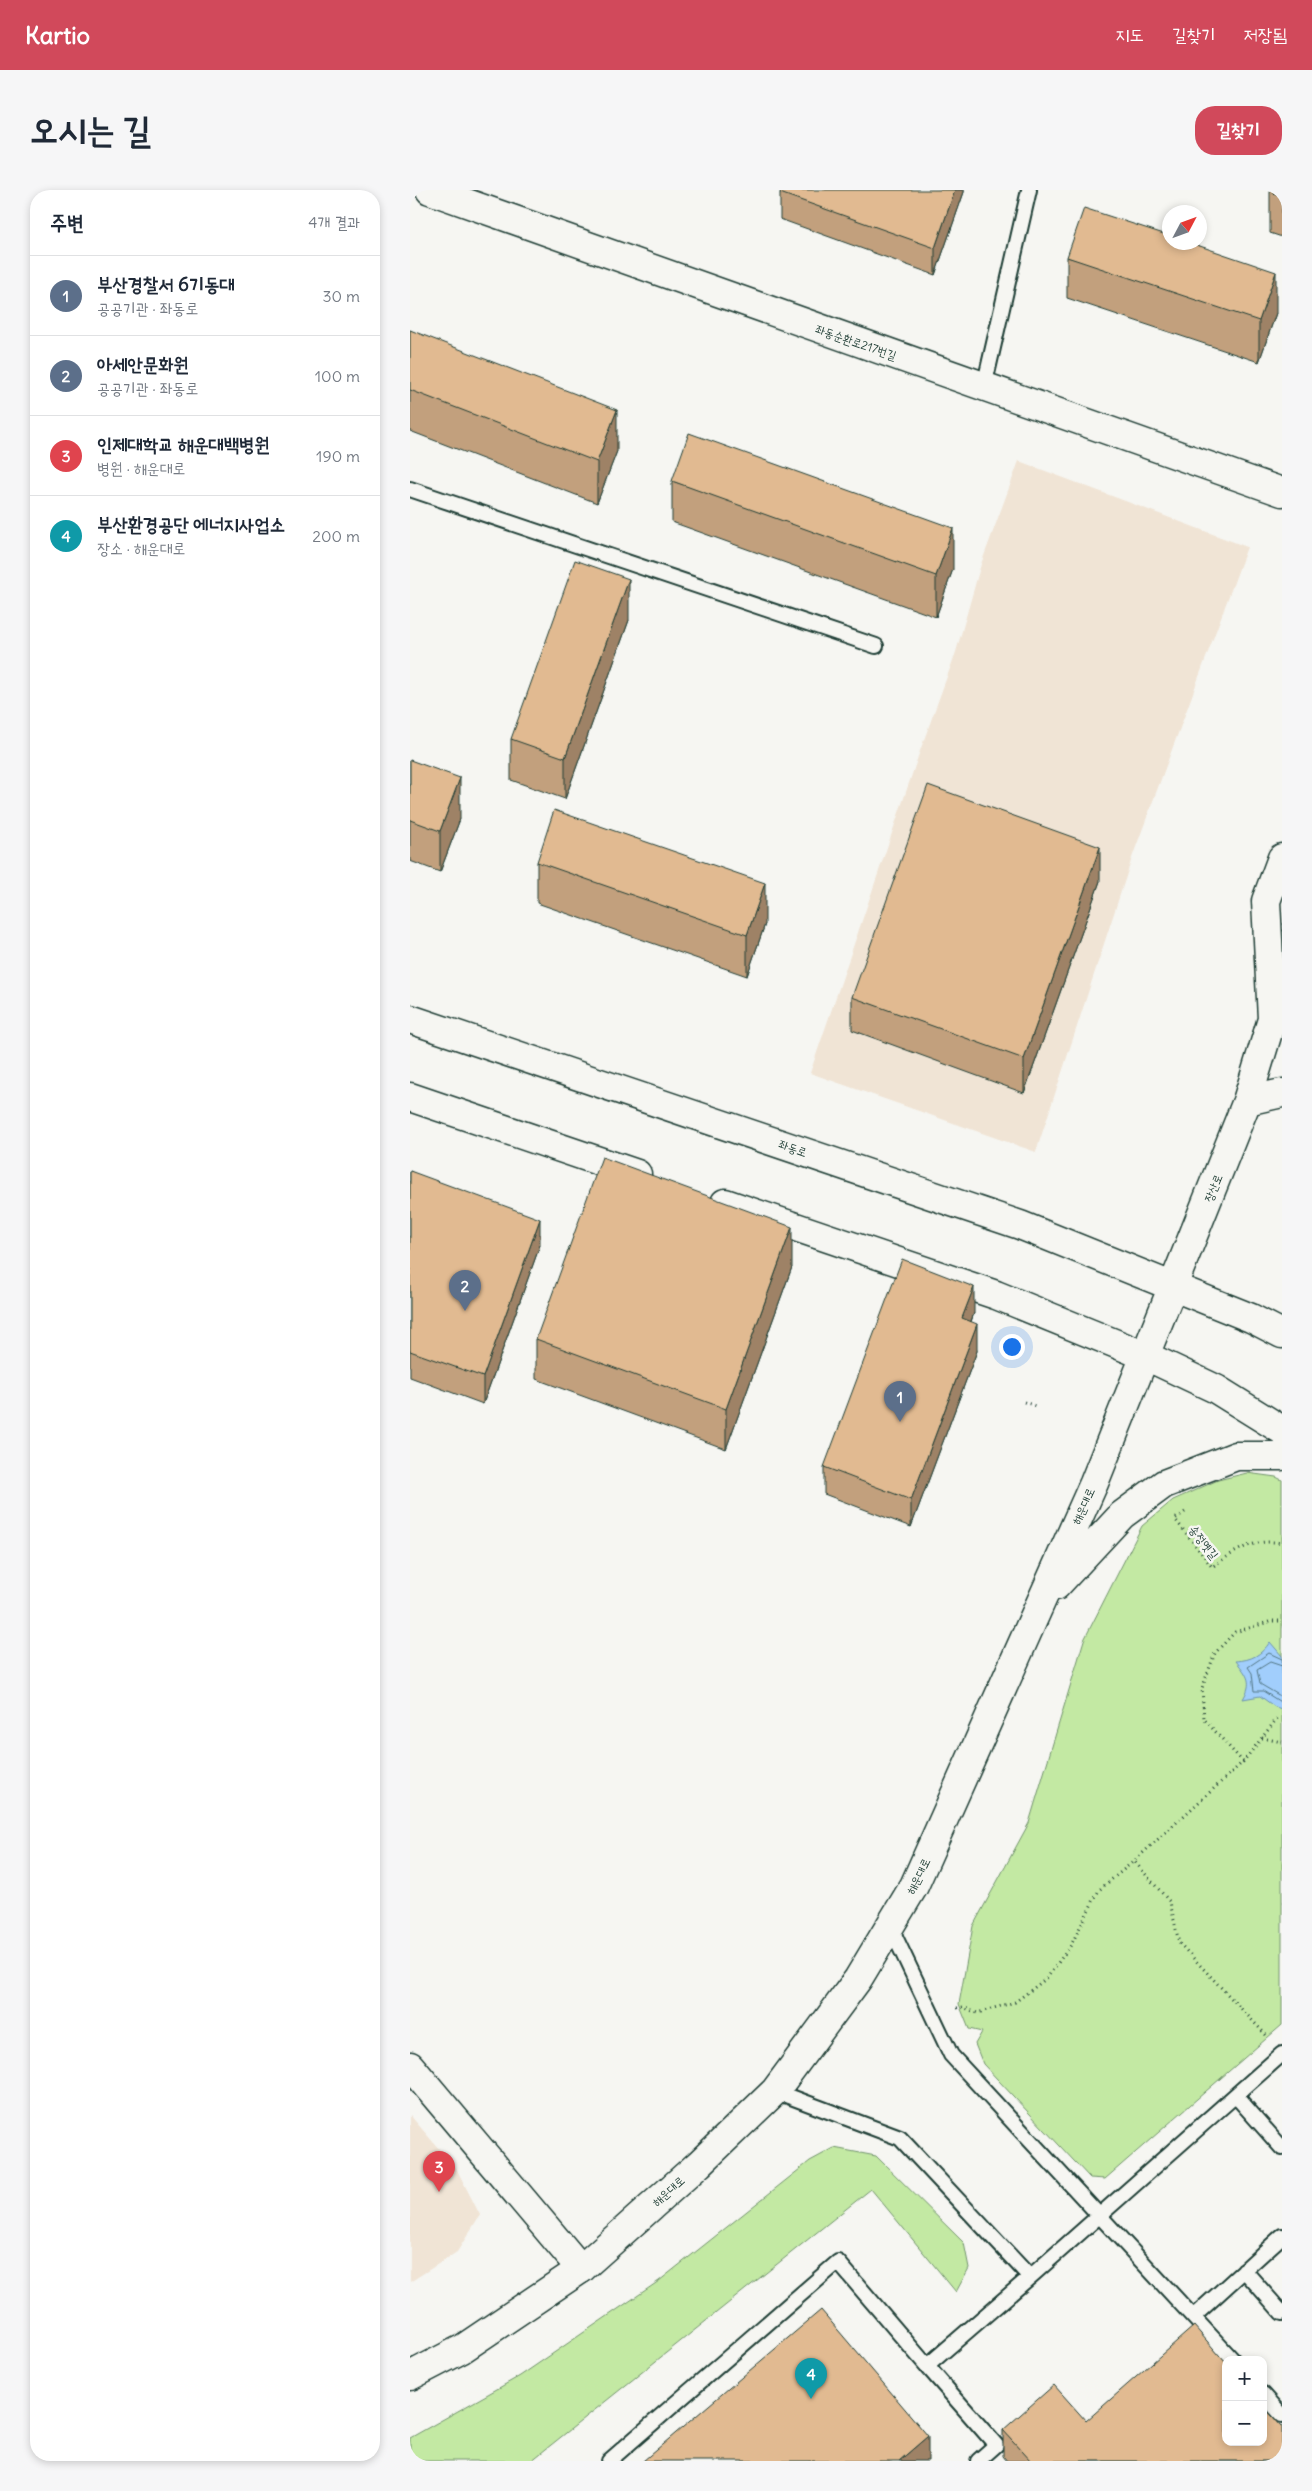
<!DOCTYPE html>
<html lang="ko">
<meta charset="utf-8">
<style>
body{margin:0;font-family:Delius,"Poor Story",sans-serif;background:#f6f6f7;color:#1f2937}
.controls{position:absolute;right:15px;bottom:15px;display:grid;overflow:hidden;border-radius:10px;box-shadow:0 2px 8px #0003}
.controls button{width:45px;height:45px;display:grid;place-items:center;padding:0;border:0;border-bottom:1px solid #e0e1e3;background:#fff;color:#1f2937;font:25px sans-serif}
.compass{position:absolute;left:752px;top:15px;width:45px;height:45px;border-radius:50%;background:#fff;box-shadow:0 2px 8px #0003;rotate:49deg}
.you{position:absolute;left:601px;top:1156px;width:18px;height:18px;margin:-12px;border:4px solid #fff;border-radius:50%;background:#1a73e8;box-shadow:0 0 0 8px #1a73e833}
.badge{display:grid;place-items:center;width:32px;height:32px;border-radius:50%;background:#d1495b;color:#fff;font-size:16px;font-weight:700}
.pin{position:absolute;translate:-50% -41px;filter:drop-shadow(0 1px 2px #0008)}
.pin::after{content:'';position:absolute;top:26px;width:18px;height:15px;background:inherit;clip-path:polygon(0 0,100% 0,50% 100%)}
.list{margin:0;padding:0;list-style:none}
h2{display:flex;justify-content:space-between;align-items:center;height:65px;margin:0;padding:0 20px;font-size:21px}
h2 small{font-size:16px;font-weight:400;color:#747a83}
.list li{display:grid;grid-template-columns:32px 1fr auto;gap:15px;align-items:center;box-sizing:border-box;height:80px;padding:0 20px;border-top:1px solid #e0e1e3}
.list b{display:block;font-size:19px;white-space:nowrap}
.list p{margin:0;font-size:16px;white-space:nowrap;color:#747a83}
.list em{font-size:16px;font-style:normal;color:#747a83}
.map{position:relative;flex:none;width:872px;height:2271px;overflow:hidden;border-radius:20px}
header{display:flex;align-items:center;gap:30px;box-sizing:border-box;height:70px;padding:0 25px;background:#d1495b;color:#fff}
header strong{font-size:24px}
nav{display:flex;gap:28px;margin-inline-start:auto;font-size:18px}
.intro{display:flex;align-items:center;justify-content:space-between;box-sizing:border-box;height:120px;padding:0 30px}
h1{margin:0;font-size:35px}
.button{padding:12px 22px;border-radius:20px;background:#d1495b;color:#fff;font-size:18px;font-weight:700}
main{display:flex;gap:30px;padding:0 30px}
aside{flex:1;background:#fff;border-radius:20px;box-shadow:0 2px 8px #0003}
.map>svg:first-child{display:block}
</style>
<header>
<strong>Kartio</strong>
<nav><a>지도</a><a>길찾기</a><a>저장됨</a></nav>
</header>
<div class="intro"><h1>오시는 길</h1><a class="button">길찾기</a></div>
<main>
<aside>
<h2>주변<small>4개 결과</small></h2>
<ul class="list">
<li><span class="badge" style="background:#5c6f8a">1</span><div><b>부산경찰서 6기동대</b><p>공공기관 · 좌동로</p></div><em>30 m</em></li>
<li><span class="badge" style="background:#5c6f8a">2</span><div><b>아세안문화원</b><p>공공기관 · 좌동로</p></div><em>100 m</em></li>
<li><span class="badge" style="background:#e0444e">3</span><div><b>인제대학교 해운대백병원</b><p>병원 · 해운대로</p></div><em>190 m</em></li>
<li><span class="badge" style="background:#0f9aa8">4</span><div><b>부산환경공단 에너지사업소</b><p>장소 · 해운대로</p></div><em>200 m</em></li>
</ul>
</aside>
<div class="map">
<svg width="872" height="2271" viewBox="0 0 872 2271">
<rect width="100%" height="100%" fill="#f6f6f2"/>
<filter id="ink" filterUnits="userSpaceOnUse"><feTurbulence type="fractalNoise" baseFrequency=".02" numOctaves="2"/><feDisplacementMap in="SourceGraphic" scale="10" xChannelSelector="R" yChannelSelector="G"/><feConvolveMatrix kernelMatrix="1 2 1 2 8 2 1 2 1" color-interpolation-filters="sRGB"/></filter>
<g filter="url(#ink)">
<path fill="#f0e4d5" d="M609 271 837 357 723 665 626 962 400 883 511 558 546 462 571 374Z
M0 1925 47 1980 70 2025 47 2062 0 2092Z"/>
<path fill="#c3e9a3" stroke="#71936c" d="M837 1283 866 1287 872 1290V1835L695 1989 680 1988 573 1874 565 1854 572 1842 559 1839 549 1814 563 1736 619 1633 674 1450 732 1336 763 1310 808 1290Z
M424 1958 466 1966 554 2053 559 2078 546 2102 461 1999 121 2271H0V2248L110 2186 249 2091 400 1971Z"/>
<path fill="#a1cefc" stroke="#6d94ac" d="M860 1452 872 1466V1519L865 1517 850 1506 833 1509C843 1492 838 1486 826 1471 842 1470 851 1465 860 1452Z"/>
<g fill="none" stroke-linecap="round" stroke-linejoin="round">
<path stroke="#537784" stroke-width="1" d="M872 1469 859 1463 838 1477 842 1483 844 1501H853L872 1513
M872 1476 860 1472 847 1480 850 1494 872 1507"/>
<g stroke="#1f3d34" stroke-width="18">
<path id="service" d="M574 197 619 0
M0 299 466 456
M480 1736 541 1865 823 2170
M365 1901 490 1948 620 2087 517 2176 586 2255 568 2271
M826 1906 872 1958
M834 2080 872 2123
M620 2087 872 1864
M784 2126 872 2046
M853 2204 872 2225
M199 2271 428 2072 517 2176"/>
</g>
<g stroke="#1f3d34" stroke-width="31">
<path id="minor" d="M20 0 872 302
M0 1876 171 2079"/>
</g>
<g stroke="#1f3d34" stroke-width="31">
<path id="secondary" d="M0 829 610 1035 841 1128 872 1144
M0 907 227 984
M837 911 872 903
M315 1013 586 1105 736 1166 806 1199 872 1240
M646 1396 712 1325 754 1294 826 1266H872
M0 2186 52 2159 171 2079 289 1974 365 1901 448 1789 504 1696 684 1293 837 911 862 829 856 711 872 668"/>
</g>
<path stroke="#1f3d34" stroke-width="3" stroke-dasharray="1 4" stroke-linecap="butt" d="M614 1212 628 1217
M775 1322 765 1329 802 1377C825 1361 843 1348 872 1353
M852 1548 872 1552
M833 1572 794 1529 792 1498 805 1463 825 1442 862 1431H872
M547 1818 553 1817 567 1823 605 1812 637 1788 661 1755 689 1700 724 1671
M856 1845 769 1753 760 1712 724 1671 833 1572 869 1526"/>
<use href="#service" stroke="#f6f6f2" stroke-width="14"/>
<use href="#minor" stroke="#f6f6f2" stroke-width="28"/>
<use href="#secondary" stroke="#f6f6f2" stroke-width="28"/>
</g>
<path fill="#c2a07d" stroke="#1f3d34" d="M554 0V2L525 85 370 29V3Z
M872 0V47L860 43V2Z
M657 67 866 123 849 172 657 108Z
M0 140 207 261 187 313 0 241Z
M262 291 543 379 526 427 262 332Z
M219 430 155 609 101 590V549Z
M0 570 50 629 30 682 0 671Z
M127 672 355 734 337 786 127 713Z
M690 691 614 903 442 840V807Z
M0 981 130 1055 73 1214 0 1187Z
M382 1077 316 1259 126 1189V1149Z
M564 1123 561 1132 567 1161 501 1337 414 1304V1277Z
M676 2231 872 2271H597L593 2266V2240Z"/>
<path fill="#9e8266" stroke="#1f3d34" d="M545 0H554V2L525 85V58Z
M866 82V123L849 172V131Z
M207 220V261L187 313V272Z
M543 338V379L526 427V386Z
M219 389V430L155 609V568Z
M50 588V629L30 682V641Z
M690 657V691L614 903V869Z
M355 693V734L337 786V745Z
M130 1029V1055L73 1214V1187Z
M382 1037V1077L316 1259V1219Z
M564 1097V1123L552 1155V1128Z
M567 1134V1161L501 1337V1310Z
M518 2246V2271H489Z"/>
<path fill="#e1ba91" stroke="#1f3d34" d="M371 0H545L525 58 370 3Z
M861 0H872V6L860 2Z
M674 18 760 46V52H778L866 82 849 131 657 67Z
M0 140 207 220 187 272 0 200Z
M279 243 543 338 526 386 262 291Z
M165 370 219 389 155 568 101 549Z
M0 570 50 588 30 641 0 630Z
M518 595 690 657 614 869 442 807Z
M144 620 355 693 337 745 127 672Z
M192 967 382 1037 316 1219 126 1149Z
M0 981 130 1029 73 1187 0 1161Z
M492 1069 564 1097 552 1128 567 1134 501 1310 414 1277Z
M411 2120 518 2246 489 2271H233Z
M784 2136 816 2173V2252H853V2216L872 2237V2271H621L593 2240 644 2195 676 2231Z"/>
</g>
<g text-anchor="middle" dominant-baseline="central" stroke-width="5" stroke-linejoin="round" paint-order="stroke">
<g font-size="12" fill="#1f3d34" stroke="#f6f6f2">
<text transform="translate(446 152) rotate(19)">좌동순환로217번길</text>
<text transform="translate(383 958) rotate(19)">좌동로</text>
<text transform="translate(803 998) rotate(-68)">장산로</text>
<text transform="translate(673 1316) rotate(-66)">해운대로</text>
<text transform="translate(794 1352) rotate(52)">송정옛길</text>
<text transform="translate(508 1686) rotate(-64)">해운대로</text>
<text transform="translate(258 2001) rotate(-42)">해운대로</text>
</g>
</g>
</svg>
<div class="controls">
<button>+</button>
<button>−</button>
</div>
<svg class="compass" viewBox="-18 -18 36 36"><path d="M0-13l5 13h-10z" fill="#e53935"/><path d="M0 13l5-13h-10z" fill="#747a83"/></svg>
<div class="you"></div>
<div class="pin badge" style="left:490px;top:1232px;background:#5c6f8a">1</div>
<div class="pin badge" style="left:55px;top:1121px;background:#5c6f8a">2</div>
<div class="pin badge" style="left:29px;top:2002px;background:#e0444e">3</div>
<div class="pin badge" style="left:401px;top:2209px;background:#0f9aa8">4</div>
</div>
</main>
